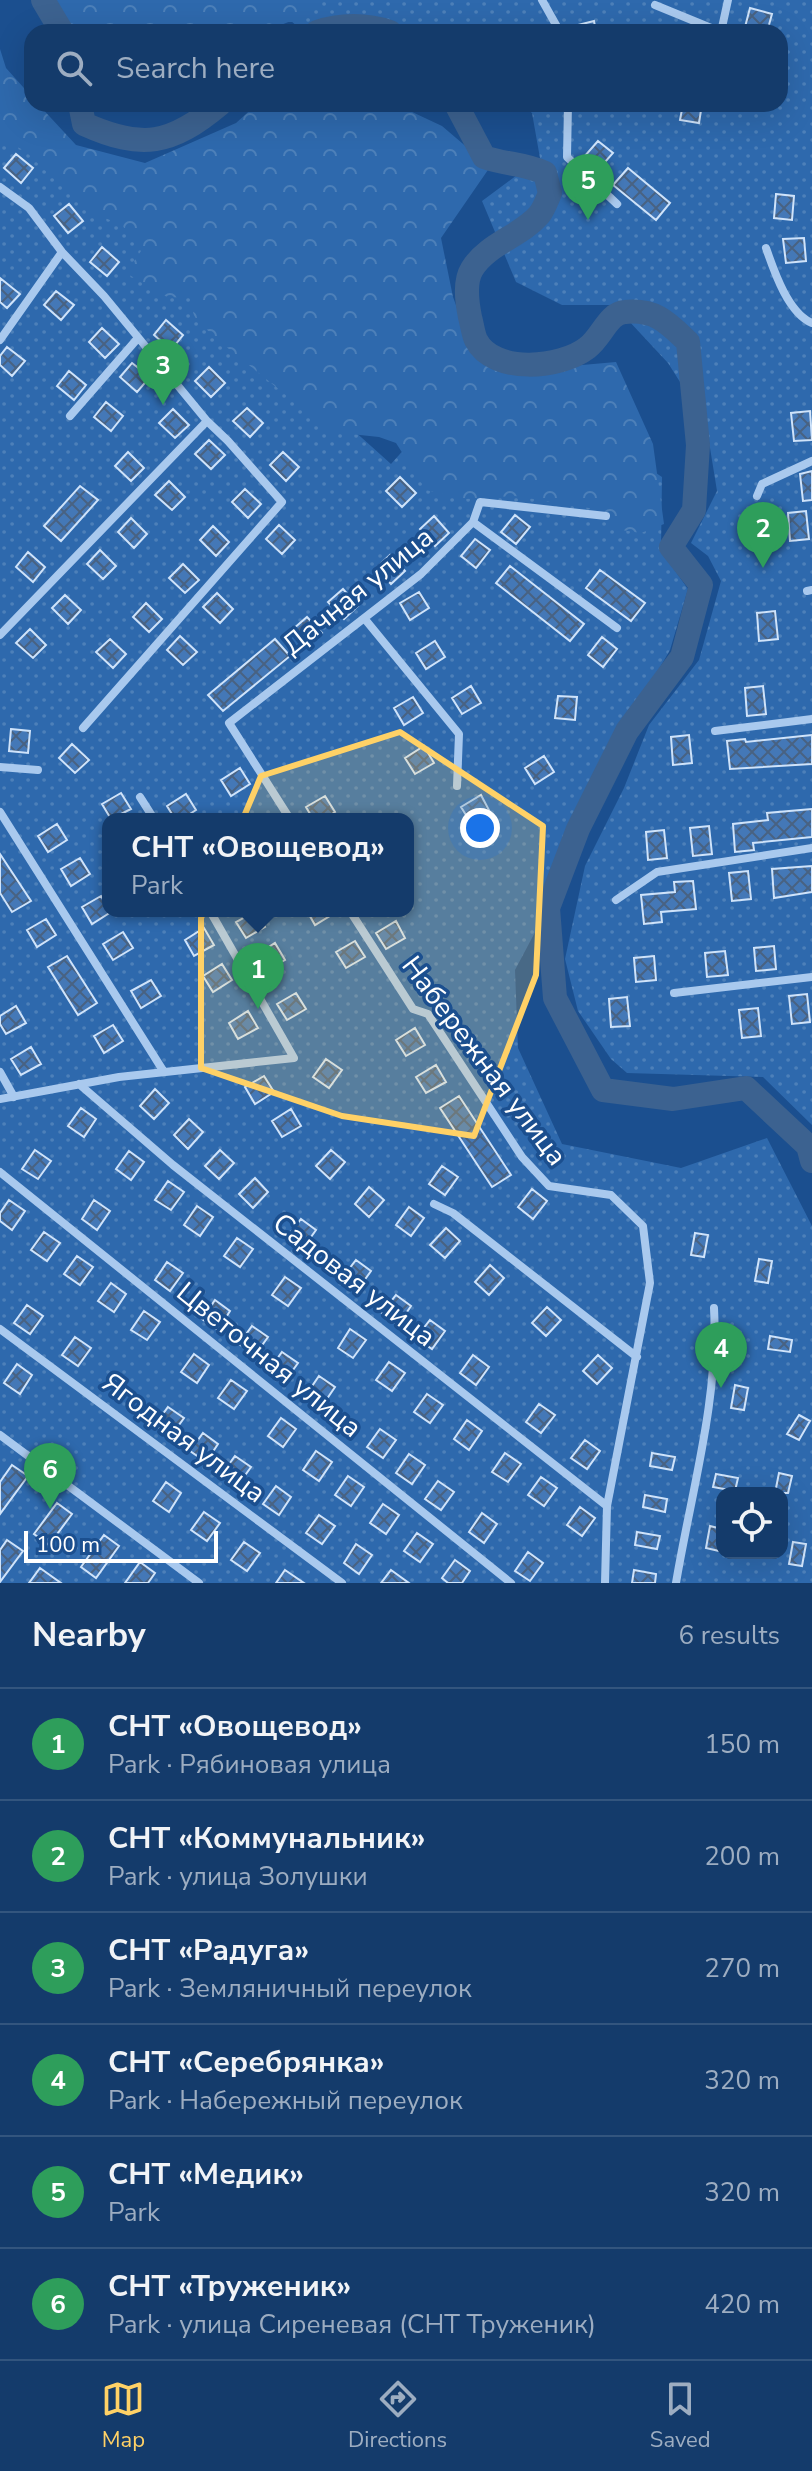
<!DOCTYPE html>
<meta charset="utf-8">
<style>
body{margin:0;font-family:"Nunito Sans",sans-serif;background:#1d4271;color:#f1f3f6}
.controls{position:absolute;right:24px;bottom:24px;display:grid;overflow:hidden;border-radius:16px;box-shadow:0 8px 32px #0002}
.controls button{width:72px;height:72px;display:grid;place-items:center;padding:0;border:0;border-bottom:2px solid #33557e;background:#143b6b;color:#f1f3f6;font:40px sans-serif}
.scale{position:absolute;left:24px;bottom:20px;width:194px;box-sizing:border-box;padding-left:8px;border:4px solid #fff;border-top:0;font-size:22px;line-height:28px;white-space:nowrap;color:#fff;-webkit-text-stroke:6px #1b4f8f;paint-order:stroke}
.you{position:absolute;left:480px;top:828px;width:28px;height:28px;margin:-20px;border:6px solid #fff;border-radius:50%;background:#1a73e8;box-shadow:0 0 0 12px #1a73e833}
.badge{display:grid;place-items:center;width:52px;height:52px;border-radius:50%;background:#ffd166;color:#fff;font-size:26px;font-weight:700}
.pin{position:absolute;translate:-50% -66px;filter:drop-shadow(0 2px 4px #0008)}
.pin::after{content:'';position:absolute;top:42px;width:28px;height:24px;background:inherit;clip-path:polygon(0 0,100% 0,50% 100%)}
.popup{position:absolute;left:102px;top:813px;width:312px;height:104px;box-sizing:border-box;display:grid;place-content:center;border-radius:16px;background:#143b6b;filter:drop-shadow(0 2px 6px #0005);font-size:26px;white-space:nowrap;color:#9dadc1}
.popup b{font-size:30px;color:#f1f3f6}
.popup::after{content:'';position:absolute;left:50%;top:100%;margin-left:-16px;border:16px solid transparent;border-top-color:#143b6b}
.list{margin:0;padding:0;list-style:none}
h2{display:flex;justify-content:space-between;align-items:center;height:104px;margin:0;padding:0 32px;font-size:34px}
h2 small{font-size:26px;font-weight:400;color:#9dadc1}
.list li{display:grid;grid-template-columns:52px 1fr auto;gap:24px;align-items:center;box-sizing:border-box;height:112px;padding:0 32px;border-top:2px solid #33557e}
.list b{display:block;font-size:30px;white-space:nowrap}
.list p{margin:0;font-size:26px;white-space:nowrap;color:#9dadc1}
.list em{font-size:26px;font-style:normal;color:#9dadc1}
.icon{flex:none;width:44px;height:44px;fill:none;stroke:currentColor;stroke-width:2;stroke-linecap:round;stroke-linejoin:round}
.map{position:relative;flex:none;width:812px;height:1583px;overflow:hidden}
.search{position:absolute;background:#143b6b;box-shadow:0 8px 32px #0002;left:24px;right:24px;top:24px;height:88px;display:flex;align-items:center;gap:20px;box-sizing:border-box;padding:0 28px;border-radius:24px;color:#9dadc1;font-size:30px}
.sheet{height:776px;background:#143b6b}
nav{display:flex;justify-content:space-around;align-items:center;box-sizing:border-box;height:112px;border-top:2px solid #33557e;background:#143b6b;font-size:22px;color:#9dadc1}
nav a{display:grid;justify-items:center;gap:4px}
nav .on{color:#ffd166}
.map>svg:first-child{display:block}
</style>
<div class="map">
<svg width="812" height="1583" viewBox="0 0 812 1583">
<defs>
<pattern id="grass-dots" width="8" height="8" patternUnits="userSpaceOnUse" patternTransform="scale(2)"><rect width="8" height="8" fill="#2e69ad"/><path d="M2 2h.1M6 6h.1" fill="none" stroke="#4d80b9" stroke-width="1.8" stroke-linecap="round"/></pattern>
<pattern id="forest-crowns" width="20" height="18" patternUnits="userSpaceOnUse" patternTransform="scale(2)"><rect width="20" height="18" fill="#2e69ad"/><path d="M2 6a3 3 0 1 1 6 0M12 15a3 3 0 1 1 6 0" fill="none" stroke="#4d80b9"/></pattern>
<pattern id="building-cross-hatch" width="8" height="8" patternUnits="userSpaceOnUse" patternTransform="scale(2)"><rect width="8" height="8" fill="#4478b7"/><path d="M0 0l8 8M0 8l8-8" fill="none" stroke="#486282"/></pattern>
</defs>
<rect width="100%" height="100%" fill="#1b4f8f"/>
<path fill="url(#grass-dots)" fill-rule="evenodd" d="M36 0H812V1125L763 1077 627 1073 611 1059 578 1011 565 959 585 866 624 788 649 725 699 660 721 581 708 556 691 543 717 491 706 423 668 363 614 305H562L516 282 482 201 540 158 532 113 521 104H780V32H304L291 21 263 32H78L41 15Z
M0 113 391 464 424 427 609 442 662 477 661 551 688 589 670 650 582 802 568 856 541 921 515 970 518 1048 562 1144 681 1168 767 1138 812 1226V1583H0ZM108 819H408V911H108ZM722 1493H782V1553H722Z"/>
<path fill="url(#forest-crowns)" d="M57 0H316L313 11 302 22H275L245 32H72Z
M0 49 6 68 32 97V104H38L76 145 145 163 236 123 257 104H395L442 126 490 167 441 238 453 297 472 349 515 371 616 362 653 444 664 524 641 533 608 528 601 510 515 496 465 499 426 490 396 443 379 437 332 432 214 337 194 316 190 298 167 297 126 273 141 251 122 225 88 211 25 151 0 138Z"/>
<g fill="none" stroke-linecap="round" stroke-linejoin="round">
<path stroke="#3c6290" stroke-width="24" d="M43 0 62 32
M317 32C340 24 367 24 390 32
M80 104 84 124C142 150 171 145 220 104
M456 104 484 157C507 165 523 163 545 173L550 193C547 200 544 209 539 215 521 236 487 244 472 269 464 282 467 302 470 317 472 324 473 334 476 340 494 375 561 368 587 348 602 337 608 313 625 312 656 309 668 323 688 342L698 445 694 510 671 547 701 585 682 657 627 731 578 829 548 908 555 998 603 1090 673 1099 746 1088 808 1146 812 1161"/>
</g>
<path fill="url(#building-cross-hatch)" stroke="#cfe3fa" stroke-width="2" d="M750 8 772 14 767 32 745 27Z
M594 21 596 32H567L566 28Z
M683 104H702L699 123 680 120Z
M598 141 613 153 598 170 583 158Z
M16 154 33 168 21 183 4 168Z
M628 168 670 203 656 220 613 185Z
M776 194 794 196 792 220 774 218Z
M69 204 83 221 68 233 54 216Z
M804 238 806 261 786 263 783 239Z
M102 247 119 262 107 276 90 262Z
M0 278 20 294 7 308 0 302Z
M56 291 74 305 61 320 44 305Z
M166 320 183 335 171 350 154 335Z
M102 328 119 344 105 358 89 342Z
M7 347 25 361 12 376 0 365V356Z
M132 363 150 377 137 392 120 377Z
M209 367 225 383 211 397 195 381Z
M69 371 86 385 74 400 57 386Z
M106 402 123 416 111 431 94 417Z
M247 408 263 423 250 437 233 421Z
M173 409 189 425 175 438 159 423Z
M810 411 812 440 794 441 791 413Z
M209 440 225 455 211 469 195 454Z
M128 452 144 468 131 481 115 466Z
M283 452 299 467 286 481 270 465Z
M812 471V500L803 501 800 474Z
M400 477 416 493 402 507 386 491Z
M169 481 185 497 172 510 155 495Z
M80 486 98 500 61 541 44 526Z
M245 489 261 504 248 518 232 502Z
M806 511 809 539 790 541 788 513Z
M515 515 530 527 516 544 501 532Z
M434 516 449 533 435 546 420 529Z
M131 518 147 534 134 548 118 532Z
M279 525 295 540 282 554 266 539Z
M213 526 229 542 216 556 200 540Z
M475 539 490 550 476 568 461 556Z
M100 550 116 566 103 579 87 564Z
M28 552 45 567 33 582 16 567Z
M390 555 405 571 391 584 376 568Z
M183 564 199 580 185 593 169 578Z
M510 566 584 624 570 641 496 583Z
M600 570 645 603 631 621 586 588Z
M343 589 358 606 344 619 328 602Z
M419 592 429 608 410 620 400 603Z
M217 593 233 609 220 623 203 607Z
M65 595 81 610 68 624 52 608Z
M146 603 162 619 149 632 133 617Z
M775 611 778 639 759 641 757 613Z
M307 617 322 633 310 644H306L293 629Z
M30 629 46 645 33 658 16 643Z
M180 636 197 652 183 665 167 650Z
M602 637 617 649 603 667 588 655Z
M110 639 126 654 113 668 96 652Z
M275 639 290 656 223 711 208 695Z
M435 641 445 657 426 669 416 653Z
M471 686 481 703 462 714 452 698Z
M763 686 766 714 747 716 745 688Z
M558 696 577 697 575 720 555 718Z
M413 697 423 713 404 725 394 708Z
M11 729 30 731 28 753 9 751Z
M689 735 692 763 673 765 671 737Z
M812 735V764L730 769 727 741 745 739 746 742Z
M72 744 89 760 75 773 59 758Z
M424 746 434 763 415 774 405 758Z
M544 756 554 772 535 784 525 768Z
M240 768 250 784 231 796 221 780Z
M121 793 131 809 111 819 102 804Z
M186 794 196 810 182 819H175L167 806Z
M481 795 490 812 471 823 461 807Z
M325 796 335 812 324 819H313L306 807Z
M812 809V837L753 843 754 850 735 852 733 824 768 820 767 813Z
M57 824 67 840 48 852 38 836Z
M709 826 712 854 693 856 690 828Z
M664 830 667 858 648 860 646 832Z
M0 854 31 901 12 912 0 893Z
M80 858 90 874 71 886 61 869Z
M812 866V892L774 898 772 869Z
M748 871 751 899 732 901 729 873Z
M693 881 696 909 661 912 662 922 644 924 641 895 675 892 674 882Z
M101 896 111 912 92 924 82 907Z
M256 911 265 927 246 938 236 922Z
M307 911H338L315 925Z
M46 919 56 935 37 947 27 930Z
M396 921 405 938 386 949 376 933Z
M204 928 214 945 194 956 185 940Z
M123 932 133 948 113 960 103 944Z
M355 941 365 957 346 968 336 952Z
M275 943 285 960 266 971 256 955Z
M774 946 776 969 756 971 754 948Z
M725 951 728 975 707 977 705 953Z
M67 956 97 1003 78 1015 48 967Z
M654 956 656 980 636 982 634 958Z
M222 964 232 980 213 992 203 976Z
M151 980 161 996 141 1008 131 991Z
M296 993 306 1009 287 1020 277 1004Z
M807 994 810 1022 792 1024 789 996Z
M627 997 630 1026 611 1027 609 999Z
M16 1006 26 1023 6 1034 0 1024V1016Z
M758 1008 761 1036 742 1038 739 1010Z
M248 1011 258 1028 238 1039 229 1023Z
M113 1025 123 1041 104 1053 94 1036Z
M415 1028 425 1045 406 1056 396 1040Z
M31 1047 41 1064 21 1075 11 1059Z
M326 1059 342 1070 329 1088 313 1077Z
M436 1065 446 1082 426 1093 416 1077Z
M264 1076 274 1092 255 1104 245 1087Z
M155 1089 169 1103 154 1119 140 1106Z
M459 1096 511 1175 492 1187 440 1108Z
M81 1108 96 1119 84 1137 68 1126Z
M291 1109 301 1126 282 1137 272 1121Z
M189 1119 203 1132 188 1149 174 1135Z
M35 1150 51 1161 38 1179 22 1169Z
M220 1150 234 1163 219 1179 205 1166Z
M331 1150 345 1162 330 1179 316 1166Z
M129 1151 144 1162 131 1180 116 1169Z
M442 1166 458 1177 445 1195 429 1184Z
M255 1178 268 1192 253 1208 239 1194Z
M168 1181 184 1192 171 1210 155 1200Z
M369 1187 384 1200 369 1217 355 1204Z
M532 1189 547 1201 533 1219 518 1207Z
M9 1200 25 1211 12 1230 0 1221V1213Z
M94 1200 110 1211 97 1230 82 1219Z
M197 1206 213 1217 200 1236 184 1225Z
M409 1207 424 1218 411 1236 396 1225Z
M301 1219 316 1230 303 1248 287 1237Z
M446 1228 460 1241 445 1258 430 1245Z
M44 1232 60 1243 47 1261 31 1250Z
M695 1233 708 1235 704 1257 691 1255Z
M237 1238 253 1249 240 1267 224 1256Z
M77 1256 93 1267 80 1285 64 1274Z
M759 1259 772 1261 768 1283 755 1281Z
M356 1260 371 1271 358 1289 342 1278Z
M167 1262 183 1273 170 1291 155 1280Z
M490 1265 504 1278 489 1295 475 1282Z
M285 1277 301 1288 288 1306 272 1295Z
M111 1283 126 1294 114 1312 98 1301Z
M396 1295 411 1306 398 1325 382 1313Z
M215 1300 230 1311 218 1330 202 1319Z
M27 1305 43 1316 30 1334 14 1323Z
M547 1307 561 1320 546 1336 532 1323Z
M144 1311 160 1322 147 1340 131 1330Z
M430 1320 445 1331 432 1349 416 1338Z
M252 1326 268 1337 255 1355 239 1344Z
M350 1329 366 1340 353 1358 338 1348Z
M770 1336 792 1340 790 1352 768 1349Z
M75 1337 91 1348 78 1366 62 1355Z
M282 1352 298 1363 285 1381 269 1370Z
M194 1354 209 1365 197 1383 181 1372Z
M473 1355 489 1367 476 1385 460 1373Z
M598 1355 612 1368 597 1384 583 1371Z
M389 1362 405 1373 392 1391 376 1380Z
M17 1364 32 1375 20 1394 4 1383Z
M319 1376 335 1387 322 1406 306 1395Z
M231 1380 247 1391 234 1409 218 1398Z
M735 1385 748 1388 744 1410 731 1408Z
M427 1394 443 1405 430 1423 414 1412Z
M539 1404 555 1415 541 1433 526 1422Z
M168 1407 184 1418 171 1436 155 1425Z
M799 1415 810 1421 799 1440 787 1434Z
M281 1418 296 1429 283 1447 268 1436Z
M467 1420 482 1431 469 1450 454 1439Z
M380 1429 396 1440 383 1458 367 1447Z
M203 1433 218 1444 206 1462 190 1451Z
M585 1440 600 1451 587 1469 571 1458Z
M316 1451 332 1462 319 1481 303 1470Z
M505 1453 521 1464 508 1482 492 1472Z
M652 1453 675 1457 672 1470 650 1466Z
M409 1454 425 1465 412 1484 396 1473Z
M235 1456 251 1467 238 1485 222 1474Z
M12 1465 28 1476 0 1514V1482Z
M779 1473 792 1476 788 1493H775Z
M716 1474 738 1478 735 1491 713 1487Z
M348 1476 364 1487 351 1506 335 1495Z
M541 1477 557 1488 544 1506 528 1495Z
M438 1481 454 1492 441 1510 425 1499Z
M166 1482 181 1493 169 1512 153 1501Z
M276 1486 291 1497 279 1515 263 1504Z
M645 1495 667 1499 665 1512 643 1507Z
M57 1503 72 1514 49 1545 34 1534Z
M383 1504 399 1515 386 1534 370 1523Z
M580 1507 595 1518 582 1536 567 1525Z
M204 1512 220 1523 207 1541 191 1530Z
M482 1513 497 1524 484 1543 469 1532Z
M319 1515 335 1526 322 1544 306 1533Z
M710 1526 722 1529 719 1551 706 1548Z
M637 1532 660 1536 657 1549 635 1545Z
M417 1533 433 1544 420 1562 404 1551Z
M104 1535 119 1546 96 1578 81 1567Z
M7 1540 23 1551 0 1582V1550Z
M244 1542 260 1553 247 1571 231 1560Z
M793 1542 806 1544 802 1566 789 1564Z
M356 1544 372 1555 359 1574 344 1563Z
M528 1552 543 1563 530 1581 515 1571Z
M455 1560 470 1571 462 1583H448L442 1578Z
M140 1562 155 1573 148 1583H125Z
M40 1568 61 1583H29Z
M285 1570 304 1583H276Z
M391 1570 409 1583H381Z
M634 1570 656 1574 655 1583H632Z"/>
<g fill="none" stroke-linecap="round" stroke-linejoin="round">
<path stroke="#a9c9ee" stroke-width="8" d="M542 0 560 32
M655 5 721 32
M721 32 728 0
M568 104 567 157 617 204
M0 187 29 208 62 252 104 296 207 421 228 441 282 502 83 728
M766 248C774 271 788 313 812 323
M0 340 62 252
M70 416 138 338
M757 496 762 484 812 461
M473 522 617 628
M807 591 812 590
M364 618 459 734 457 786
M0 635 207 421
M715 731 812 719
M0 767 38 770
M140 797 154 819
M0 812 164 1072
M290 819 229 723 421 574 473 522 480 502 606 516
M616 900 657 872 812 848
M350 911 413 1009 428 1014 522 1157 549 1186 611 1195 643 1226 650 1283 607 1506 605 1583
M674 993 812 977
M0 1072 14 1097
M79 1084 173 1165 607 1506
M0 1099 119 1077 294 1058 210 911
M0 1172 511 1583
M434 1204 453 1213 637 1357
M0 1329 342 1583
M0 1435 199 1583
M676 1583C691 1493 719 1399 714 1308"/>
</g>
<path fill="#ffd166" fill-opacity="0.2" stroke="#ffd166" stroke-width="6" stroke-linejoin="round" d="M400 732 543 826 536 975 474 1136 342 1116 201 1068V918L261 776Z"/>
<g text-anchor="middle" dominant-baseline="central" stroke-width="7" stroke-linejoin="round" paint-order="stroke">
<g font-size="28" fill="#fff" stroke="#1b4f8f">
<text transform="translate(358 591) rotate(-39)">Дачная улица</text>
<text transform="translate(484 1061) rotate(53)">Набережная улица</text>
<text transform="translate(354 1280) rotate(38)">Садовая улица</text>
<text transform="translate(269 1360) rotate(39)">Цветочная улица</text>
<text transform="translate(184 1438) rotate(37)">Ягодная улица</text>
</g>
</g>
</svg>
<div class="controls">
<button><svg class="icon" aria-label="locate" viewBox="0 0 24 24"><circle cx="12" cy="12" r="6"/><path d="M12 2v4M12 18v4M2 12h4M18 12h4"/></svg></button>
</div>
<div class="scale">100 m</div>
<div class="you"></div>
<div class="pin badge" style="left:258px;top:1009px;background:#2e9e5b">1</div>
<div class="popup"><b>СНТ «Овощевод»</b>Park</div>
<div class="pin badge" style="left:763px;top:568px;background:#2e9e5b">2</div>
<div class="pin badge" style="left:163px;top:405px;background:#2e9e5b">3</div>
<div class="pin badge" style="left:721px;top:1388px;background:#2e9e5b">4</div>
<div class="pin badge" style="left:588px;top:220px;background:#2e9e5b">5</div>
<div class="pin badge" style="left:50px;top:1509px;background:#2e9e5b">6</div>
<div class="search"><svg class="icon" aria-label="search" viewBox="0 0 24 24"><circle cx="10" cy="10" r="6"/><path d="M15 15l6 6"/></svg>Search here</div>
</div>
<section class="sheet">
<h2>Nearby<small>6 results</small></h2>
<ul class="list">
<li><span class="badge" style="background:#2e9e5b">1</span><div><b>СНТ «Овощевод»</b><p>Park · Рябиновая улица</p></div><em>150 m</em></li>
<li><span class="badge" style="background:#2e9e5b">2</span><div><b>СНТ «Коммунальник»</b><p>Park · улица Золушки</p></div><em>200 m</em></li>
<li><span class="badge" style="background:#2e9e5b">3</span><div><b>СНТ «Радуга»</b><p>Park · Земляничный переулок</p></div><em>270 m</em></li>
<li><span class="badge" style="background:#2e9e5b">4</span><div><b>СНТ «Серебрянка»</b><p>Park · Набережный переулок</p></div><em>320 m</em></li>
<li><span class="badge" style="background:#2e9e5b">5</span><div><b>СНТ «Медик»</b><p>Park</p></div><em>320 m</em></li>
<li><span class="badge" style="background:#2e9e5b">6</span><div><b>СНТ «Труженик»</b><p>Park · улица Сиреневая (СНТ Труженик)</p></div><em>420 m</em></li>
</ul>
</section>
<nav>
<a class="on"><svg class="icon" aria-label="map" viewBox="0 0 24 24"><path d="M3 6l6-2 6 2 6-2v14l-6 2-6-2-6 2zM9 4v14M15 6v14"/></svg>Map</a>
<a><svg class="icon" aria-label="directions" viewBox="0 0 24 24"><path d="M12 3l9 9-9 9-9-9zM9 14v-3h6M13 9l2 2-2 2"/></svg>Directions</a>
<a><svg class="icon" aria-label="saved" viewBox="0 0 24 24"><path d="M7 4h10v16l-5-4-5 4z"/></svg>Saved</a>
</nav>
